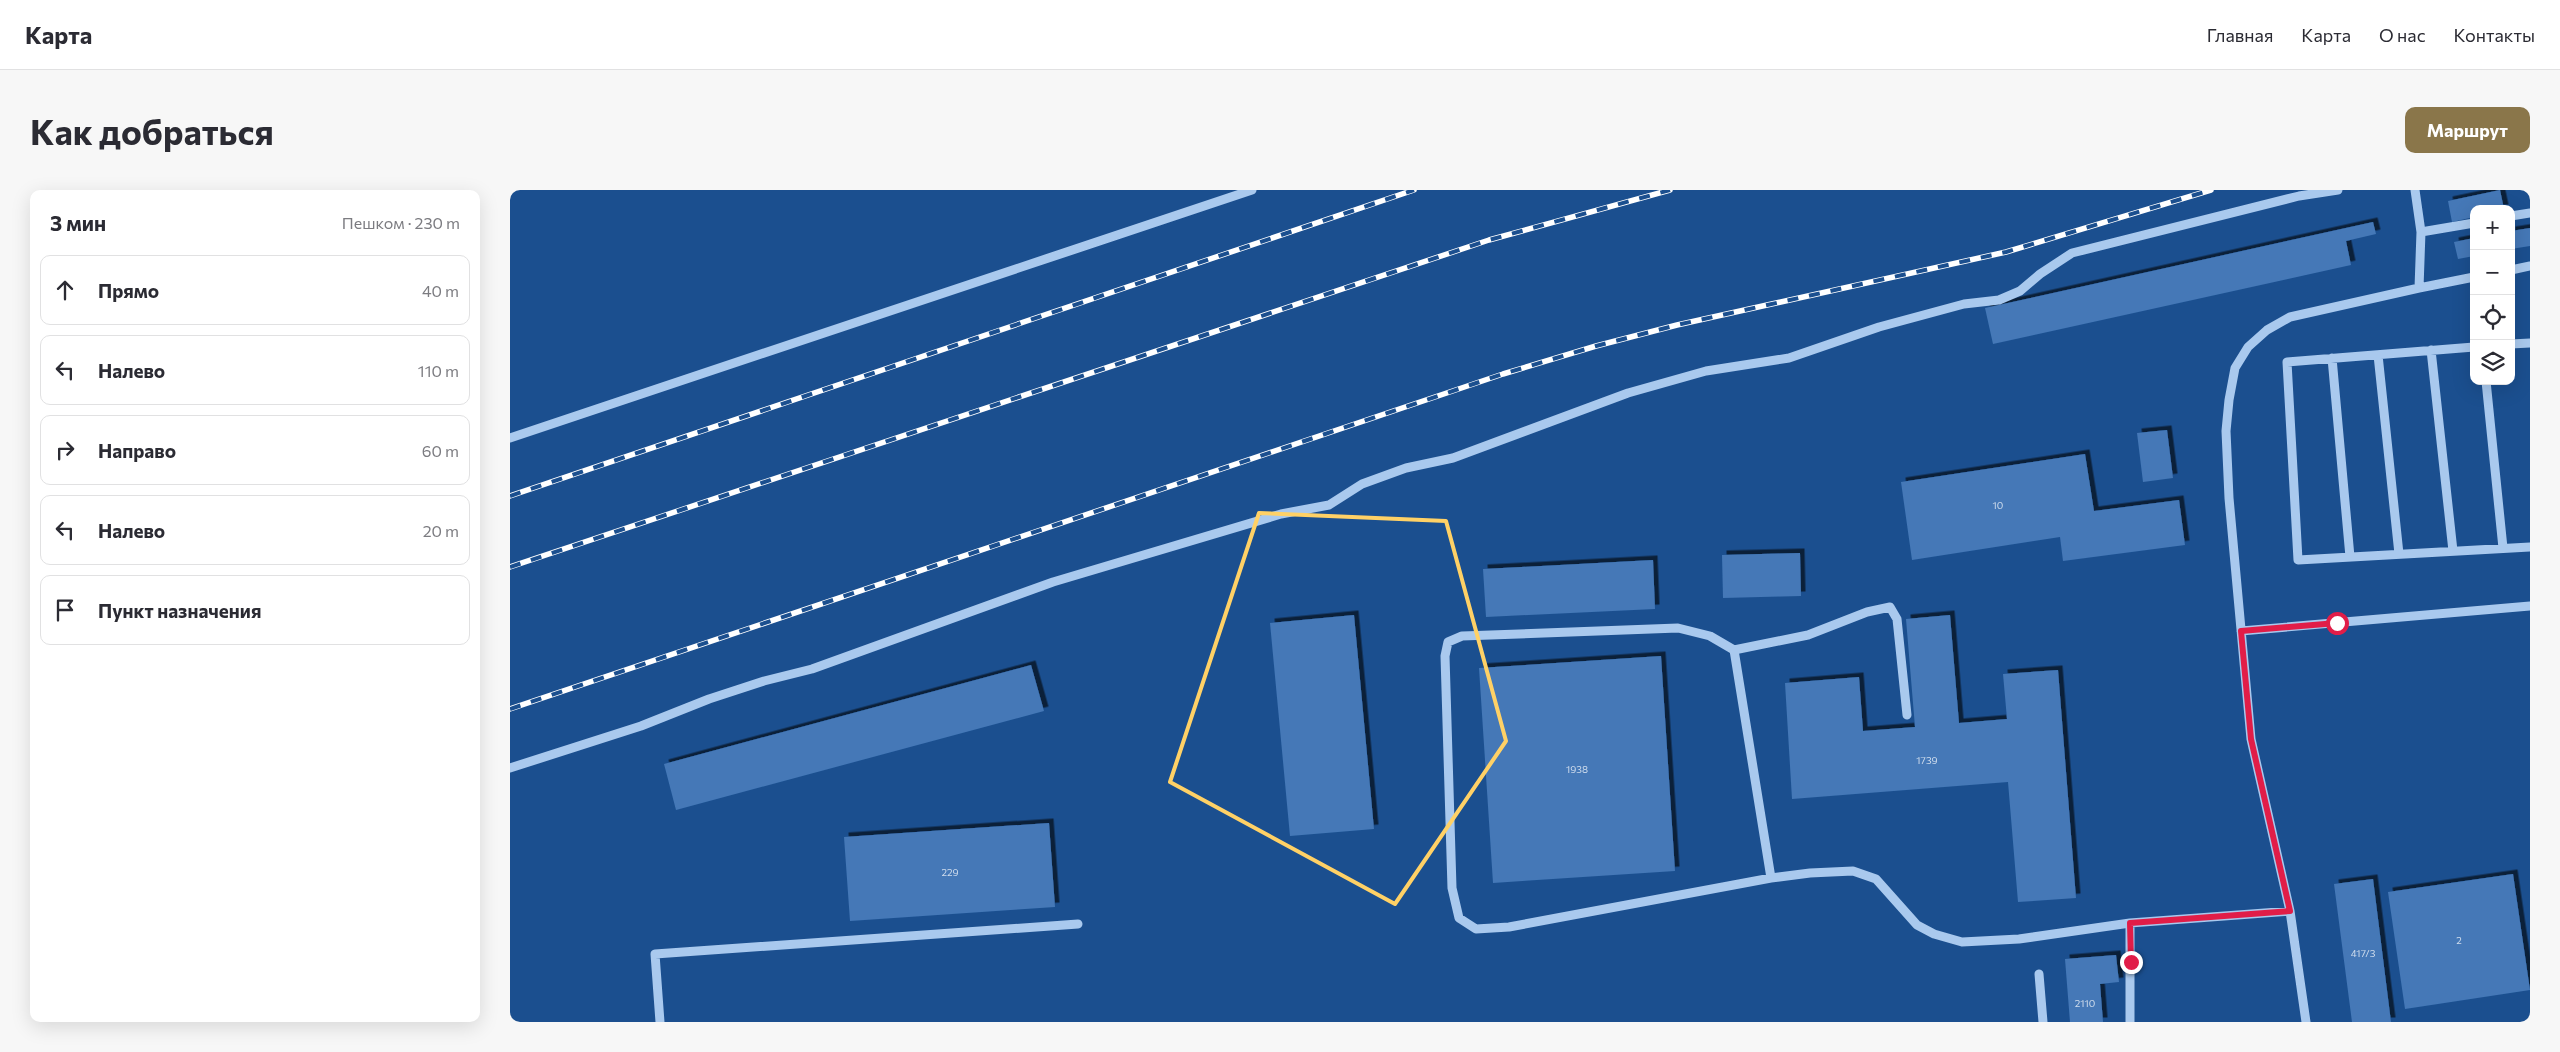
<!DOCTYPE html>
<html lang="ru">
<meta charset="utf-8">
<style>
body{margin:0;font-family:Commissioner,sans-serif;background:#f7f7f7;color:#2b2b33}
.controls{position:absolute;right:15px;top:15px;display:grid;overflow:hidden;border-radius:10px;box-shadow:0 5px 20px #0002}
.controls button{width:45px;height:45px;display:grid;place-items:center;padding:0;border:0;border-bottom:1px solid #e1e1e2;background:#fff;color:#2b2b33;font:25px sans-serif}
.stop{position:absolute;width:15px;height:15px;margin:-11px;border:4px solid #e11d48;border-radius:50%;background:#fff}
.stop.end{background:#e11d48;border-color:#fff;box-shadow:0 1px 5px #0008}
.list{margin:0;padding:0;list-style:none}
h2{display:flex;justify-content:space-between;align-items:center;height:65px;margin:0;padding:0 20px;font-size:21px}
h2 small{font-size:16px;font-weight:400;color:#7c7c81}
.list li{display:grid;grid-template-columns:32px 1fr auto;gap:15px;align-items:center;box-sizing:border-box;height:70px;margin:0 10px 10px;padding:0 10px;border:1px solid #e1e1e2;border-radius:10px}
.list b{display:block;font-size:19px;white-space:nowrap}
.list em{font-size:16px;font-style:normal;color:#7c7c81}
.icon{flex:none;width:28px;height:28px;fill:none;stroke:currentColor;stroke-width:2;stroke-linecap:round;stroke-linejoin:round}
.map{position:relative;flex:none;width:2020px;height:832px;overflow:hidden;border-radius:10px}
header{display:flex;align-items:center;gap:30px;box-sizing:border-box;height:70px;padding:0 25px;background:#fff;border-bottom:1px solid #e1e1e2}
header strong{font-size:24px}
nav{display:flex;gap:28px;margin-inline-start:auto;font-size:18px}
.intro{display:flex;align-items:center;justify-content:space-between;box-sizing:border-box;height:120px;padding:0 30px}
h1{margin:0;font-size:35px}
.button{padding:12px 22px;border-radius:10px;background:#8a764a;color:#fff;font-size:18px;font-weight:700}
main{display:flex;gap:30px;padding:0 30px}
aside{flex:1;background:#fff;border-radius:10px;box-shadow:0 5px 20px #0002}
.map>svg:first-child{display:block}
</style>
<header>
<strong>Карта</strong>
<nav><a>Главная</a><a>Карта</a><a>О нас</a><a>Контакты</a></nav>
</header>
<div class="intro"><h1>Как добраться</h1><a class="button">Маршрут</a></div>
<main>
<aside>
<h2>3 мин<small>Пешком · 230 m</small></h2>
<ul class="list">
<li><svg class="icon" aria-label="ahead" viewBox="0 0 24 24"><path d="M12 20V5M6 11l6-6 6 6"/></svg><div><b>Прямо</b></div><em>40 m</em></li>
<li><svg class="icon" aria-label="left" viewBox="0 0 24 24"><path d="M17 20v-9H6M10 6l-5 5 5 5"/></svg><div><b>Налево</b></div><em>110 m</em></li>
<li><svg class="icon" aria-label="right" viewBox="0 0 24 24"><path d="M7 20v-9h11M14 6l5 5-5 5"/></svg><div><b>Направо</b></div><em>60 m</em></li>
<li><svg class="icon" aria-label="left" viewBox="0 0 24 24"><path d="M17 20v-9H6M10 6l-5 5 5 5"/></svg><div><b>Налево</b></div><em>20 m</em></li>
<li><svg class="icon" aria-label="arrive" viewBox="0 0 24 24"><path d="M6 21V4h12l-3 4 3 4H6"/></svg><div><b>Пункт назначения</b></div></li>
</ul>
</aside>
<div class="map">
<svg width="2020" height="832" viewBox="0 0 2020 832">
<defs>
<filter id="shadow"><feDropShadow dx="4.5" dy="-4.5" stdDeviation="0" flood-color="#0009"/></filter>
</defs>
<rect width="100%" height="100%" fill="#1b4f8f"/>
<path fill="#4478b7" filter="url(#shadow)" d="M1990 0 1994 19H1964V27L1942 32 1938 11Z
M1863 32 1866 44 1836 51 1841 75 1483 154 1475 118Z
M2020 38V56L2001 59V41Z
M1964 48V66L1948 69 1944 52Z
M1657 240 1663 288 1633 292 1627 243Z
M1575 264 1584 321 1669 310 1675 355 1553 371 1550 347 1402 370 1391 292Z
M1290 363 1291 406 1213 408 1212 365Z
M1143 370 1145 419 976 427 973 379Z
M844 425 864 639 780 646 760 433Z
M1440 425 1449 533 1497 529 1493 484 1548 480 1566 708 1508 712 1498 592 1282 609 1275 493 1349 487 1353 541 1405 537 1396 429Z
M1151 466 1165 681 983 693 969 478Z
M521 475 534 521 166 620 154 574Z
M539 633 545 717 340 731 334 647Z
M2003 684 2020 800 1895 819 1878 702Z
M1863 689 1881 832H1842L1824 694Z
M1606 765 1609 792 1590 794 1593 832H1560L1555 769Z"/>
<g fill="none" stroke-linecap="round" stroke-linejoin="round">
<path stroke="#a9c9ee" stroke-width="9" d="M2001 26 2020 23
M1911 42 1964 33
M2001 80 2020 76
M1909 98 1964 87
M2001 154 2020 153
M1964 157 1777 172 1788 370 2020 357
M1921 160 1943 361
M1868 165 1889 364
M1822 168 1840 367
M1976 191 1993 358
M0 248 742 0
M1731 441 2020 416
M1224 460 1298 445 1357 422 1380 417 1387 429 1397 525
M0 578 131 536 199 509 254 491 302 479 543 392 771 324 819 315 852 294 896 278 943 268 1118 203 1196 181 1279 168 1369 137 1454 114 1489 110 1510 101 1530 84 1562 63 1789 6 1828 0
M1261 688 1224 460 1200 446 1168 438 952 446 938 452 935 466 942 698 949 728 966 739 999 737 1261 688 1300 683 1343 681 1366 689 1407 735 1424 744 1452 752 1509 749 1620 733 1780 721
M1529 784 1533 832
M150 832 145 764 568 734
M1620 832V733
M1796 832 1780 721 1741 549 1719 308 1716 241 1719 210 1725 178 1738 157 1757 140 1780 127 1909 98 1911 42 1905 0"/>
<g stroke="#fff" stroke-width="5.5">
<path id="rail" d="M0 306 904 0
M0 377 979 50 1160 0
M0 519 993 184 1086 156 1167 135 1496 62 1701 0"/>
</g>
<use href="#rail" stroke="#1b4f8f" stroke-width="4" stroke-dasharray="11" stroke-linecap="butt"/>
</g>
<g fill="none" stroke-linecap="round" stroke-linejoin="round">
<path stroke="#e11d48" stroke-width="6" d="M1621 772 1620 733 1780 721 1741 549 1731 441 1827 433"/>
</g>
<path fill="none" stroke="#ffd166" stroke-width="4" stroke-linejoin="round" d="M749 323 936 331 996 551 885 714 660 592Z"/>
<g text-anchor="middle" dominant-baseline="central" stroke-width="5" stroke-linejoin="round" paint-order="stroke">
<g font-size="10" fill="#d0dded">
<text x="1488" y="315">10</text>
<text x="1417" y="570">1739</text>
<text x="1067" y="579">1938</text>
<text x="440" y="682">229</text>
<text x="1949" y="750">2</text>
<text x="1853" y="763">417/3</text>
<text x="1575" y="813">2110</text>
</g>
</g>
</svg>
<div class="controls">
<button>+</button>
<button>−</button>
<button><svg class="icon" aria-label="locate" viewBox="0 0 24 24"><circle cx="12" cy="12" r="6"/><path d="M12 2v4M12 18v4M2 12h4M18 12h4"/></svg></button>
<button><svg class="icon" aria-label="layers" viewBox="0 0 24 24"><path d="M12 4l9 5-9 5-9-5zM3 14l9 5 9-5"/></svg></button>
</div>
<div class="stop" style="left:1827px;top:433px"></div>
<div class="stop end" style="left:1621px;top:772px"></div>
</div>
</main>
